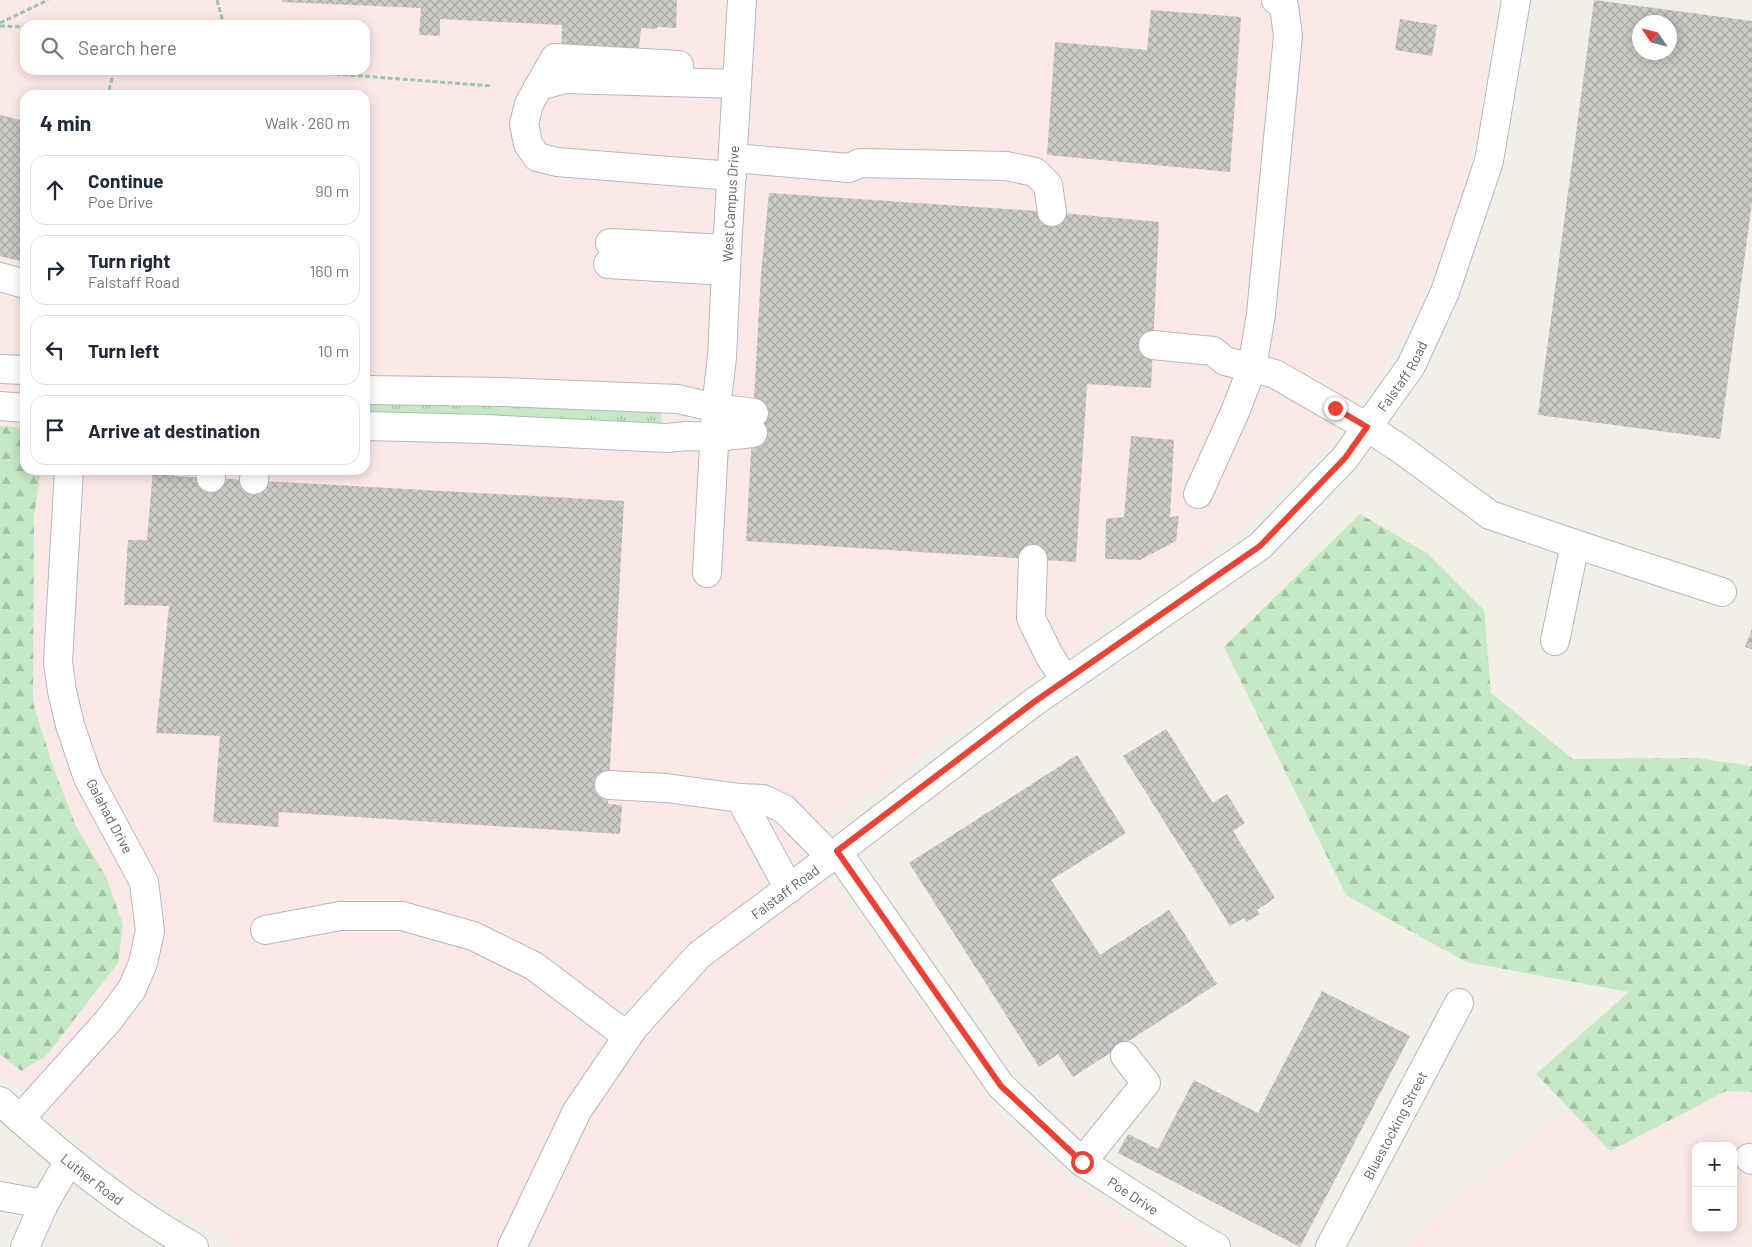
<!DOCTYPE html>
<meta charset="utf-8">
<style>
body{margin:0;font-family:Barlow,sans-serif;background:#f2f2f3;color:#1f2937}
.controls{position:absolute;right:15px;bottom:15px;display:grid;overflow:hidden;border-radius:10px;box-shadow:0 2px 12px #0003}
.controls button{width:45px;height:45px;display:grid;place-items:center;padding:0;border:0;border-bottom:1px solid #e0e1e3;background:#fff;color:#1f2937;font:25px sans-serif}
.compass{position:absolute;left:1632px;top:15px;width:45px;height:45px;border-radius:50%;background:#fff;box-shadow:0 2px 12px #0003;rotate:305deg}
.stop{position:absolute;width:15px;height:15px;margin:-11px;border:4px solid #ea4335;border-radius:50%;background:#fff}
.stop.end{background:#ea4335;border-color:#fff;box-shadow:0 1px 5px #0008}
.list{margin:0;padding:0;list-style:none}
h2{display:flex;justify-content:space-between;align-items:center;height:65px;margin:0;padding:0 20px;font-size:21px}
h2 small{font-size:16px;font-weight:400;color:#747a83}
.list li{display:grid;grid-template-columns:32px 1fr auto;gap:15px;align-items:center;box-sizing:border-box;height:70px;margin:0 10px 10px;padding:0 10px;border:1px solid #e0e1e3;border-radius:15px}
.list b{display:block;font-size:19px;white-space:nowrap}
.list p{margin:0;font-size:16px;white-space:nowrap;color:#747a83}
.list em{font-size:16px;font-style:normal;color:#747a83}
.icon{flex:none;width:28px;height:28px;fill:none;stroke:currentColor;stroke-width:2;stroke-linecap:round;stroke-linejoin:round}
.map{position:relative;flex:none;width:1752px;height:1247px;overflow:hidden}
.search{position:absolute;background:#fff;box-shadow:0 2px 12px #0003;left:20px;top:20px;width:350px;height:55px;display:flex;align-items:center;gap:12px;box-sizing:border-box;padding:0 18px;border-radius:15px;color:#747a83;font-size:19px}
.panel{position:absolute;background:#fff;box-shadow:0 2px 12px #0003;left:20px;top:90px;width:350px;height:385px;border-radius:15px}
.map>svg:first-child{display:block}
</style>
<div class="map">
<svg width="1752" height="1247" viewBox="0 0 1752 1247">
<defs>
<pattern id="grass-tufts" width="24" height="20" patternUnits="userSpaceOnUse" patternTransform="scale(1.25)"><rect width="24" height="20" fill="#c5e8c5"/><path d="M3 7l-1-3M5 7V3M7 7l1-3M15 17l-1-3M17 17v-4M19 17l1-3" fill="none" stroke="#a3c0a4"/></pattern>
<pattern id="forest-firs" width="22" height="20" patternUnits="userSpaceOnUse" patternTransform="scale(1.25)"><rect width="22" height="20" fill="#c5e8c5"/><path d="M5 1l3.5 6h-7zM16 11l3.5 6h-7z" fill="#a3c0a4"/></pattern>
<pattern id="building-cross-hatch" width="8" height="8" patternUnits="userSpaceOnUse" patternTransform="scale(1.25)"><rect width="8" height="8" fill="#cccac5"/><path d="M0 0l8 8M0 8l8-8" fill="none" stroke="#a9a8a4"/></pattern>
</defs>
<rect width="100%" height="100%" fill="#f1efe8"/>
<path fill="#fce8e6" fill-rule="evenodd" d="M0 0H1493L1486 76 1469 160 1452 221 1420 300 1379 372 1309 462 1246 526 1150 596 793 843 846 903 998 1114 1031 1149 1078 1189 1167 1247H238L148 1195 87 1149 0 1071ZM25 25H365V70H25ZM25 95H365V470H25Z
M1680 1020 1752 1072V1247H1400ZM1696 1146H1733V1228H1696Z"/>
<path fill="url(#grass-tufts)" d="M391 400 662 410 661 427 365 411V403Z"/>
<path fill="url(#forest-firs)" d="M0 426 17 427 25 432V470H41L34 516 33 703 54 769 76 826 107 879 123 925 118 963 46 1056 21 1071 0 1054Z
M1360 514 1427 553 1484 610 1491 693 1573 759 1697 758 1752 766V1092L1726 1091 1610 1151 1536 1074 1629 992 1466 962 1346 895 1224 647Z"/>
<path fill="url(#building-cross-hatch)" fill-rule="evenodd" d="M282 0H677L676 28 657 27V29L641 28 637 70 561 67 562 25 440 19V36L419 35 421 8 282 2Z
M1594 0 1752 21V203L1720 439 1538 415ZM1640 22H1670V52H1640Z
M1151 10 1241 17 1230 172 1047 155 1055 42 1147 50Z
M1400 19 1437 25 1432 56 1395 50Z
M0 115 25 121V262L0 256Z
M769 193 1052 212 1159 222 1151 388 1087 384 1076 562 746 541 761 274Z
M1131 436 1174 440 1170 517 1179 516 1176 541 1140 560 1105 559 1106 519 1124 517Z
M153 470H174V476L624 501 608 804 622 805 620 834 279 812 278 827 213 822 220 736 156 733 169 606 124 605 128 540H147Z
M1752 629V649L1745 647Z
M1166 729 1213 803 1227 794 1245 823 1233 831 1275 898 1257 910 1260 914 1246 922 1244 918 1230 926 1123 756Z
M1077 755 1126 833 1051 880 1100 955 1169 910 1217 984 1073 1077 1058 1054 1039 1067 909 863Z
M1322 991 1410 1036 1300 1247 1118 1153 1128 1134 1158 1149 1194 1080 1258 1113Z"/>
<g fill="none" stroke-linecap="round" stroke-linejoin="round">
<g stroke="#b5b8bc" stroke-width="30">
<g id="minor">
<path d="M539 86 555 58 679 65"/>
<path d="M733 158 849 168 860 163 1006 166 1035 172 1048 185 1052 212"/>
<path d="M732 176 557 162 537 157 528 144 524 124 529 104 539 86 565 79 737 84"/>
<path d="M610 243 727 249"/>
<path d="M608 264 726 271"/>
<path d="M0 277 25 284"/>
<path d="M1153 345 1213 351 1225 361 1275 374 1367 427 1402 450 1490 515 1575 544 1555 641"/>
<path d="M0 369 25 370"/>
<path d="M365 390 504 392 678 399 716 408 754 413"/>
<path d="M0 406 25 408"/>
<path d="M365 426 484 429 667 438 687 436 715 437 753 433"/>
<path d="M210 470 211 478"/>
<path d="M254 480 255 470"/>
<path d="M1198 494 1235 412 1252 368 1261 314 1288 36 1284 6 1276 0"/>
<path d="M1575 544 1722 592"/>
<path d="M1033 559 1031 618 1049 655 1065 680"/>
<path id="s1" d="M707 573 716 408 722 357 727 249 742 0"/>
<path d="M609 785 666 788 740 798 763 799 784 809 831 857"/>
<path d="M740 798 789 889"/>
<path id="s2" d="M837 851 1001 1086 1082 1162 1195 1235 1216 1247"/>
<path d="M265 930 340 916H402L473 936 534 966 627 1036"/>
<path id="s3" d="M0 1101C60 1155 124 1208 194 1247"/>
<path d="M20 1119 108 1021 132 989 143 963 150 931 144 882 88 778 70 725 62 691 58 662 69 470"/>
<path d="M1749 1158 1752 1160"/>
<path d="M1082 1162 1146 1083 1125 1056"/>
<path d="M0 1196 44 1204"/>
<path d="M25 1247 44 1204 69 1161"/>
<path id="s4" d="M512 1247 577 1111 634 1027 699 955 831 857 1034 702 1260 546 1345 458 1411 366 1445 292 1489 161 1516 0"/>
<path id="s5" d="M1330 1247 1459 1003"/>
</g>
</g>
<path stroke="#9cc7a9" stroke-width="3" stroke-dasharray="5 2.5" stroke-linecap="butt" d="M217 0 224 25
M0 23 48 0
M0 26 25 27
M283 70 492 86
M109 90 114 70"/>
<use href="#minor" stroke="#fff" stroke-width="28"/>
</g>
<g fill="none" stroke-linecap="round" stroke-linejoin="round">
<path stroke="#ea4335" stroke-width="6" d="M1082 1162 1001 1086 837 851 1034 702 1260 546 1345 458 1367 427 1335 408"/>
</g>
<g text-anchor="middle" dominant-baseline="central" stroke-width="4.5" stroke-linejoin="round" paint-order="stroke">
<g font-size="14" fill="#5f6368" stroke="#fff">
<text stroke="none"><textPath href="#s1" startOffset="370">West Campus Drive</textPath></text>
<text stroke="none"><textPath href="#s4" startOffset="1266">Falstaff Road</textPath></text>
<text transform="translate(110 816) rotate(62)">Galahad Drive</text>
<text stroke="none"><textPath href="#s4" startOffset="456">Falstaff Road</textPath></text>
<text stroke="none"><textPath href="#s5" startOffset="138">Bluestocking Street</textPath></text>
<text stroke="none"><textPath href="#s3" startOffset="121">Luther Road</textPath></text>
<text stroke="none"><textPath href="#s2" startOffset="459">Poe Drive</textPath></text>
</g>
</g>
</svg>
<div class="controls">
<button>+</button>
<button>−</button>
</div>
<svg class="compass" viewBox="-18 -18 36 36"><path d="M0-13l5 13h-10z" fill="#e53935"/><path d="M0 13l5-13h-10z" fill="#747a83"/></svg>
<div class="stop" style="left:1082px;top:1162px"></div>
<div class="stop end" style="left:1335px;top:408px"></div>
<div class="search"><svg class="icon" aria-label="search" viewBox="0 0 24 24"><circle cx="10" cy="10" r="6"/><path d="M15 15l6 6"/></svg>Search here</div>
<section class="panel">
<h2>4 min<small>Walk · 260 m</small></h2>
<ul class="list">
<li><svg class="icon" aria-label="ahead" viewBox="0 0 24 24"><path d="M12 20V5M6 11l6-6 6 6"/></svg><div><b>Continue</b><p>Poe Drive</p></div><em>90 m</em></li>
<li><svg class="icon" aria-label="right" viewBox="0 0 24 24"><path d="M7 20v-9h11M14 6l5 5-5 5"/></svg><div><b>Turn right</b><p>Falstaff Road</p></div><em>160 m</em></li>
<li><svg class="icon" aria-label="left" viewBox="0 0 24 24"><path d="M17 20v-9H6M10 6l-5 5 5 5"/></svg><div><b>Turn left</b></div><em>10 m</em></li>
<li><svg class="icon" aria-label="arrive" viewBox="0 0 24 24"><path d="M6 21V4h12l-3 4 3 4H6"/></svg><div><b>Arrive at destination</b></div></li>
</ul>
</section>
</div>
